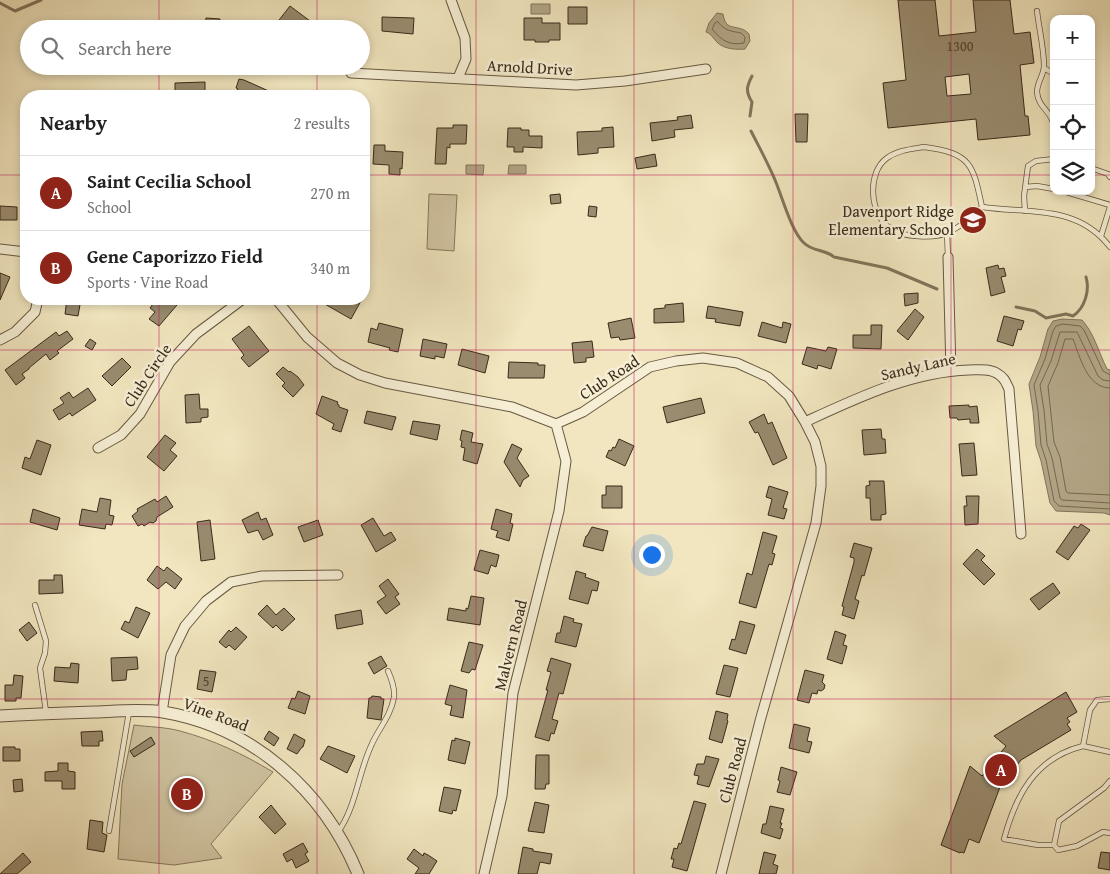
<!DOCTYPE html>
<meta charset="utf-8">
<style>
body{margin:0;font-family:"Gentium Book Plus",serif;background:#f6f6f6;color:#222}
.controls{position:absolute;right:15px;top:15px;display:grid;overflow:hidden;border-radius:10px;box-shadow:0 2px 8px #0003}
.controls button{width:45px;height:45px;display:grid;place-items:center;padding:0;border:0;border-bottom:1px solid #e0e0e0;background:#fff;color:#222;font:25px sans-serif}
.you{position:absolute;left:651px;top:554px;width:18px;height:18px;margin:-12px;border:4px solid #fff;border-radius:50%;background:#1a73e8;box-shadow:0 0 0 8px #1a73e833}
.badge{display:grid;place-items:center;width:32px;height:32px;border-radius:50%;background:#8f2418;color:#fff;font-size:16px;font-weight:700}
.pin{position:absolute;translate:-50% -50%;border:2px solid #fff;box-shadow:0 1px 5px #0006}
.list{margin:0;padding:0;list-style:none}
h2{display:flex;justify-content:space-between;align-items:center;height:65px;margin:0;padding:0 20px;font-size:21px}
h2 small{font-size:16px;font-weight:400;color:#767676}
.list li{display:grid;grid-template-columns:32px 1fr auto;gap:15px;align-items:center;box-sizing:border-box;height:75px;padding:0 20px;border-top:1px solid #e0e0e0}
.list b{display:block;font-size:19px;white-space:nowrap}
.list p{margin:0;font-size:16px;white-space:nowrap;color:#767676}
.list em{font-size:16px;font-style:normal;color:#767676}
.icon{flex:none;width:28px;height:28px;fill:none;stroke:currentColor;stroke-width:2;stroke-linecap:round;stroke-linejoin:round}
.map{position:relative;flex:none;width:1110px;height:874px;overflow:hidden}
.search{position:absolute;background:#fff;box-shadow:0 2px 8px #0003;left:20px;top:20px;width:350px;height:55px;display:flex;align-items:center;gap:12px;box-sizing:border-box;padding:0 18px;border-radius:28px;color:#767676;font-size:19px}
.panel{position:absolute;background:#fff;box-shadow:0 2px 8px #0003;left:20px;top:90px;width:350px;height:215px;border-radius:20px}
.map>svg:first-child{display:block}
</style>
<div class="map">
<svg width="1110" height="874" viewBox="0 0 1110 874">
<rect width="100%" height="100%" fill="#f1e6bf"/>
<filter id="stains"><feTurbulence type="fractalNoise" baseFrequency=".004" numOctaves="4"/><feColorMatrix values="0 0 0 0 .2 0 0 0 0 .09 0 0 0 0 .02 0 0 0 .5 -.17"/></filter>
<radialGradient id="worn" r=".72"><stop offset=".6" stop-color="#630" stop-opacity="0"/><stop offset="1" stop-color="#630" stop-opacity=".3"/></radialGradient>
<path fill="#d2c6a3" stroke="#86785e" d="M429 194 457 195 454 251 427 249Z
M134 725C149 727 166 727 180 731 214 740 243 754 273 772L211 844 222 858 174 865 118 859 122 784Z"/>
<path fill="#b3a687" stroke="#83745b" d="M531 4H550V14H531Z
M717 13 723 14C726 34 738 22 749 34L750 41 745 49C737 50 724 49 718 43 713 39 712 34 706 32L709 23Z
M466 165H484L483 175 466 174Z
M509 165H526V174H508Z
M1062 319 1082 320C1094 333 1099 353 1107 369L1110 370V515L1104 513 1056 511 1050 503 1041 461 1036 446 1033 411 1029 384 1040 357 1048 329 1053 321Z"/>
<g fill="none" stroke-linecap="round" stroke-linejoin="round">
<path stroke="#766850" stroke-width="1" d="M718 22C725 31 731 31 741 33L745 37 744 43C729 46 721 40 712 29L715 23Z
M1110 375 1103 371 1084 330 1080 326 1063 324 1056 326 1053 331 1045 359 1034 385 1038 411 1041 445 1046 460 1054 501 1059 506 1110 509
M1110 381 1103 380 1098 376 1077 332H1060L1051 361 1040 385 1044 410 1047 444 1052 458 1060 498 1062 500 1110 503
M1110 388C1087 388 1080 357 1073 339H1065L1058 363 1048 386 1054 442 1060 457 1066 491 1068 493 1110 495"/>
<path stroke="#83745b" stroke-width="3" d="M0 3 15 11 41 0
M750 116 752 102C745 91 747 86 752 76
M751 131C759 147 768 163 775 180 782 196 791 231 804 243 813 252 825 249 834 257L887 268 937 289
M1016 307 1035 311 1046 318 1066 314 1073 316C1085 308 1090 290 1086 277"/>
</g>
<path fill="#998c6f" stroke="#3a2a19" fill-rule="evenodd" d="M898 0H935L939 36 976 32 973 0H1010L1014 34 1030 32 1034 63 1020 65 1025 116H1028L1030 135 978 140 976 119 888 128 883 83 906 80ZM969 74 971 94 947 96 945 77Z
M290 6 310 21 304 29H272Z
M568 7H587V24H568Z
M382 17 414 18 413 34 382 31Z
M206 18 220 19 219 29H205Z
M524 18H542V23H560V40H549V42H535V40H524Z
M239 79 244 80 280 96H235L238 89 236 88Z
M205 82V96L175 95V83Z
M795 114H808L807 142H796Z
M691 115 693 128 674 130 675 137 652 141 650 123 678 120 677 117Z
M453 125H467L466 144H450V148L447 147 446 164H435L437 128H453Z
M613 127 614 147 598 148V153L578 155 577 132 602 131V128Z
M508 128H521V130H529V136H542V148L523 147V152H514V147H507Z
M374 145H385V151L403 152 402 169 400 168V175L389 174V165L373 164Z
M655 154 657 166 637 169 635 158Z
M560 194 561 203 551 204 550 195Z
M0 206 17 207V220H0Z
M589 206 597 207 596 217 588 216Z
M998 265 999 269 1004 268 1006 276 1001 277 1005 292 991 296 986 268Z
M0 273 10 277 0 300Z
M918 293V303L905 306 904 294Z
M67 299H81L78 316 65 314Z
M164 299H169L177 305 159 326 149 319 155 312 150 308 156 300 161 303Z
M316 299H362L351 319Z
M683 303 684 322 654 323V309L665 308V305Z
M708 306 743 312 740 326 715 322 716 319 706 318Z
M915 309 924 317 908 340 897 331Z
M1004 316 1024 321 1021 330 1018 329 1013 346 997 341Z
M631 318 635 338 620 340 619 337 611 338 608 323Z
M762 322 782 328 783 322 791 324 786 343 758 336Z
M379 323 403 329 398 352 389 350 390 348 368 342 371 328 377 330Z
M871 325H882L881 349 853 348V335H871Z
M249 326 269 351 249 367 241 358 244 355 232 339Z
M67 331 73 339 57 351 59 353 50 360 46 354 29 368V369L22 374 25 378 16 385 5 370 56 332 59 336Z
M90 339 96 343 92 350 85 346Z
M423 339 447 344 444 358 435 356V359L420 356Z
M592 341 594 357 586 358V362L574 363 572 343Z
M807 347 826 351 828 347 837 349 831 369 818 365 817 369 802 364Z
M462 349 489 356 485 373 458 365Z
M122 358 131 367 112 386 102 376Z
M509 362 538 363V365H545L544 378H508Z
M283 367 289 372 290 371 298 377 304 385 293 397 282 386 285 383 276 374Z
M88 388 96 400 72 416 70 413 59 420 53 410 64 403 60 398 69 392 73 398Z
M199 394 200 409H208V417L201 418V422L186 423 185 395Z
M322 396 338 402 337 404 339 405V407L348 410 341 432 332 429 334 424 316 414Z
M701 398 705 413 667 423 663 407Z
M969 405V407L977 406 979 423H970V419L958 420 957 418H950L949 406Z
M367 411 396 417 392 430 364 423Z
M764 414 768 424 772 422 787 458 773 465 758 432 755 433 749 422Z
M413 421 440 425 437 440 410 434Z
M881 429 882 439H885L886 453 864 455 862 430Z
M462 430 473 433 471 442 483 444 477 464 463 460 465 448 461 447 462 441 460 440Z
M165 435 176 443 170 450 177 456 164 471 147 457Z
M619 439 634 446 625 466 606 457 609 450 611 451 613 447 615 448Z
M37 440 51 445 41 475 22 468 25 457 30 459Z
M974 443 977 475 962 476 959 444Z
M512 444 522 449 517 458 529 476 523 480 520 487 504 462Z
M869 481H884L886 514 881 515V520H871L870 498H866V486L870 485Z
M606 486H622V508H602V495H606Z
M769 486 788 492 783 508 787 509 784 519 768 515 772 499 766 497Z
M166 496 173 507 157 517 156 521 153 523 150 522 144 526 142 524 138 526 132 516 138 511 137 509 155 499 157 502Z
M966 496H979L978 524 965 525 964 506H967Z
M100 498 111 500 109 515 114 516 112 525 106 524 105 529 79 525 82 509 97 512Z
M33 509 60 518 57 530 30 522Z
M496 509 512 514 510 523 513 524 509 541 496 537 498 531 491 529Z
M258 512 261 520 266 518 273 535 263 540 258 530 248 533 242 520Z
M373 518 384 536 391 532 396 540 376 552 361 525Z
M210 520 215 559 201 561 197 522Z
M318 520 323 535 304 542 298 527Z
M1081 524 1090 530 1068 560 1056 552 1074 526 1078 528Z
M592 527 608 531 603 551 583 546 586 536H587Z
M763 532 777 536 772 553 775 554 772 565 769 564 756 608 739 603 747 573 752 575Z
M854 543 872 548 864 576 862 575 855 599 859 601 854 619 842 615 844 607 842 606 854 562V558L850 557Z
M977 549 985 556 981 560 995 574 984 585 963 564Z
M480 550 499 555 496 567 491 565 488 574 474 570Z
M157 566 164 571 167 567 182 579 175 589 166 582 158 589 147 580Z
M576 571 586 574 585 577 599 582 597 591 592 590 588 604 569 599Z
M54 575H62L63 593 39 594V580H54Z
M388 579 399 594 395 597 400 604 386 614 377 602 386 596 379 586Z
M1053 583 1060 593 1039 610 1030 599Z
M471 596 484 598 480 625 447 620 449 608 466 611V608L468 609Z
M267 605 276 615 284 608 295 619 282 631 276 625 273 628 258 614Z
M136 607 150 613 138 638 121 629 125 621 129 623Z
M361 610 363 624 337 629 335 615Z
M564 616 574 619 573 622 582 624 576 647 555 642 557 633H560Z
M740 621 755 625 746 654 729 649 732 639 735 640Z
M29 622 37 633 27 641 19 630Z
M236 627 247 637 235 650 229 645 226 648 219 642 229 630 231 632Z
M835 631 846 635 843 645 847 646 842 664 827 659Z
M469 642 483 645 475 670 472 669 469 673 461 671Z
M381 656 387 666 374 674 368 663Z
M137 657 138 669 127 670 126 680 112 681 111 658Z
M551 658 571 664 563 694 559 693 552 719 558 721 554 734 551 733 549 741 535 737 548 690H546L551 672 547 671Z
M71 663 79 664 78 683 54 681 55 667 70 668Z
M724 665 738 668 730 697 716 694Z
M200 670 216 672 212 692 197 689Z
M805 670 824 675 822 682 825 685 824 689 821 691 818 690 817 694 812 693 809 703 797 700Z
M14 675 23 676 21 698H16V701H5V685H13Z
M450 685 467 690 463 718 450 715 452 706 445 704Z
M298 691 310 696 305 714 288 708 292 698 295 699Z
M1066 692 1077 712 1067 718 1070 722 1067 724 1071 730 1021 760 1005 780 1000 787 979 843 969 839 964 853 961 852 960 853 941 845 970 766 982 776 1006 746 994 736Z
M372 696 381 697V699H384L381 720 367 718 369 698H371Z
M716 711 728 714 727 720 728 721 722 743 709 739Z
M794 724 810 728 807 741 812 742 809 753 789 748Z
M102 731 103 741H99V746H82L81 732Z
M269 731 279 738 274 746 264 739Z
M294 734 305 740 303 747H302L297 754 287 749Z
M151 737 155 744 134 757 130 751Z
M455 738 470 742 465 764 448 760 452 740 455 741Z
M328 746 355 756 347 773 320 759Z
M3 747H15V749H20V761H3Z
M536 755H549V784H546L545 789H535Z
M706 756 719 759 709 787 697 784 699 776 694 775 697 764H704Z
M58 763H68V771L75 772V789H62V781H45V772L58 771Z
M781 767 797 772 790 795 777 792 780 781 778 780Z
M22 779 23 791 14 792 13 780Z
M444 787 461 790 456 811 453 810 452 814 439 811Z
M694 801 706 804 687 871 672 867 674 859H671L674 848 677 849 679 843 681 844Z
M535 802 549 805 544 833 528 831Z
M271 805 286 824 275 834 259 817Z
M770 806 784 809 780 823H782L780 828 783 829 780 839 761 833 763 824H766Z
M90 820 103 822 102 833 107 835 104 852 87 849Z
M303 843 308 852 305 854 309 861 296 868 292 859 287 862 283 854Z
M523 847 533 849V851L552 854 550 864 540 862 537 874H518Z
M414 849 423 856 424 853 428 855 437 861 429 874H415L419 868 407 859Z
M764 852 776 855 773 864 778 866 776 874H759Z
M1101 852 1110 853V870L1098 868Z
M23 853 31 862 17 874H0Z"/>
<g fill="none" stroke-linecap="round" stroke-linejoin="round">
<g stroke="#685942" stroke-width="6">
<path id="service" d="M1037 11C1039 29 1044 48 1044 66 1044 75 1037 82 1037 92 1038 108 1052 111 1054 126
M1044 68 1054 74
M924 147C971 153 973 164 982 207 972 217 962 226 949 232 935 239 903 238 890 228 869 214 867 172 887 158 898 150 912 149 924 147Z
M1091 168 1108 174 1110 177
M1025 187 1037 186 1054 189
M1063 191 1110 205
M982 207C1029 214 1077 204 1110 247
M1025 211 1024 196 1028 166 1036 161 1054 159
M947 233 948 257
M1101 236 1110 207
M35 605 46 641 45 653 40 668 46 712
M1110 699 1097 700 1090 710 1083 746 1110 752
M1110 781 1104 788 1059 821 1054 845 1058 850 1077 846 1103 832 1110 833
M109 831 129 712
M338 832C356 807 358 774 371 746 378 729 391 716 394 697 395 688 392 680 388 671
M1054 845H1038L1004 839C1016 795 1035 758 1083 746"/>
</g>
<g stroke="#685942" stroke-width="11">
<path id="minor" d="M451 0 465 38 466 59 458 78
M351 73 576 85 625 81 706 69
M0 249 26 252
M948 257 951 371
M276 299 307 337 337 363 360 375 385 383 512 407 556 424 583 412 650 367 676 361 703 358 737 363 768 377 789 396 805 422 815 442 821 466V486L816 523 760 721 721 874
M0 340 15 332 35 312 38 299
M805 422C857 398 911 372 969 370 978 370 990 368 998 374 1005 378 1006 383 1009 389L1021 534
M98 448 121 435 140 414 170 362 196 334 243 299
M162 712 171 655 185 626 206 601 231 582 262 576 338 575
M484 874 502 796 513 693 559 511 566 461 556 424"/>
</g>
<g stroke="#685942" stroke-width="13">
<path id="tertiary" d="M0 716C33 714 66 713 98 712 119 711 142 709 163 712 253 727 324 791 358 874"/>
</g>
<use href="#service" stroke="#f6efd5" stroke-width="4.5"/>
<use href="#minor" stroke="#f6efd5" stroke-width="9"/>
<use href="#tertiary" stroke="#f6efd5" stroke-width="11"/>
</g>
<path fill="none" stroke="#c2185b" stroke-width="1" stroke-opacity="0.55" d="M159 0V29M317 0V29M476 0V874M634 0V874M793 0V874M951 0V874M159 66V96M317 66V96M0 175H26M364 175H1054M1091 175H1110M159 299V874M317 299V874M0 350H1110M0 524H1110M0 699H1110"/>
<defs>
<g id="school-disc" transform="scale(1.4375)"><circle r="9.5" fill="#8f2418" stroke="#f6efd5"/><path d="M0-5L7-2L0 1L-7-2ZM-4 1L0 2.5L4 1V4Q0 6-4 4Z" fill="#fff"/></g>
</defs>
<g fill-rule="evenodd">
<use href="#school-disc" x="973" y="220"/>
</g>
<g text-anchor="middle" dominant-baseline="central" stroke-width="5" stroke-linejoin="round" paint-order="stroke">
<g font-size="14" fill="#52422e">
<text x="960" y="46">1300</text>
<text x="206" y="681">5</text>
</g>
<g font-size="16" fill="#3a2a19" stroke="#f6efd5">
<text transform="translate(530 67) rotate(3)">Arnold Drive</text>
<text transform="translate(918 366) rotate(-13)">Sandy Lane</text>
<text transform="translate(147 375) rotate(-56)">Club Circle</text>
<text transform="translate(609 377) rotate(-33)">Club Road</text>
<text transform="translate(510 645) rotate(-76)">Malvern Road</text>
<text transform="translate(216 714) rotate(21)">Vine Road</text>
<text transform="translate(732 770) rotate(-75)">Club Road</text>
</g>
<g font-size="16" fill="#3a2a19" stroke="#f6efd5" text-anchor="end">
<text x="954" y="211">Davenport Ridge<tspan x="954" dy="18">Elementary School</tspan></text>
</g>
</g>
<rect width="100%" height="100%" filter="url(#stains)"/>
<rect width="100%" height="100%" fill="url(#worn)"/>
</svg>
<div class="controls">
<button>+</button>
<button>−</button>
<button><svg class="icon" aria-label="locate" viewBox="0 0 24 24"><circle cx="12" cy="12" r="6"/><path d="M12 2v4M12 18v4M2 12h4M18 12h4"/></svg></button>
<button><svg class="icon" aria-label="layers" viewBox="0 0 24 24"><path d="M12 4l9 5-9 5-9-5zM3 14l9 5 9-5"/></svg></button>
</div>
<div class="you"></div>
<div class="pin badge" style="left:1001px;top:770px">A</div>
<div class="pin badge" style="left:187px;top:794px">B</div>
<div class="search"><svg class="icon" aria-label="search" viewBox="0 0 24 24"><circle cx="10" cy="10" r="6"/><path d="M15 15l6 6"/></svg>Search here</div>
<section class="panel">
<h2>Nearby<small>2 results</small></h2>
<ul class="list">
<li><span class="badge">A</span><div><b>Saint Cecilia School</b><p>School</p></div><em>270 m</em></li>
<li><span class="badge">B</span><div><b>Gene Caporizzo Field</b><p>Sports · Vine Road</p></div><em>340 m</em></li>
</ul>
</section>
</div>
